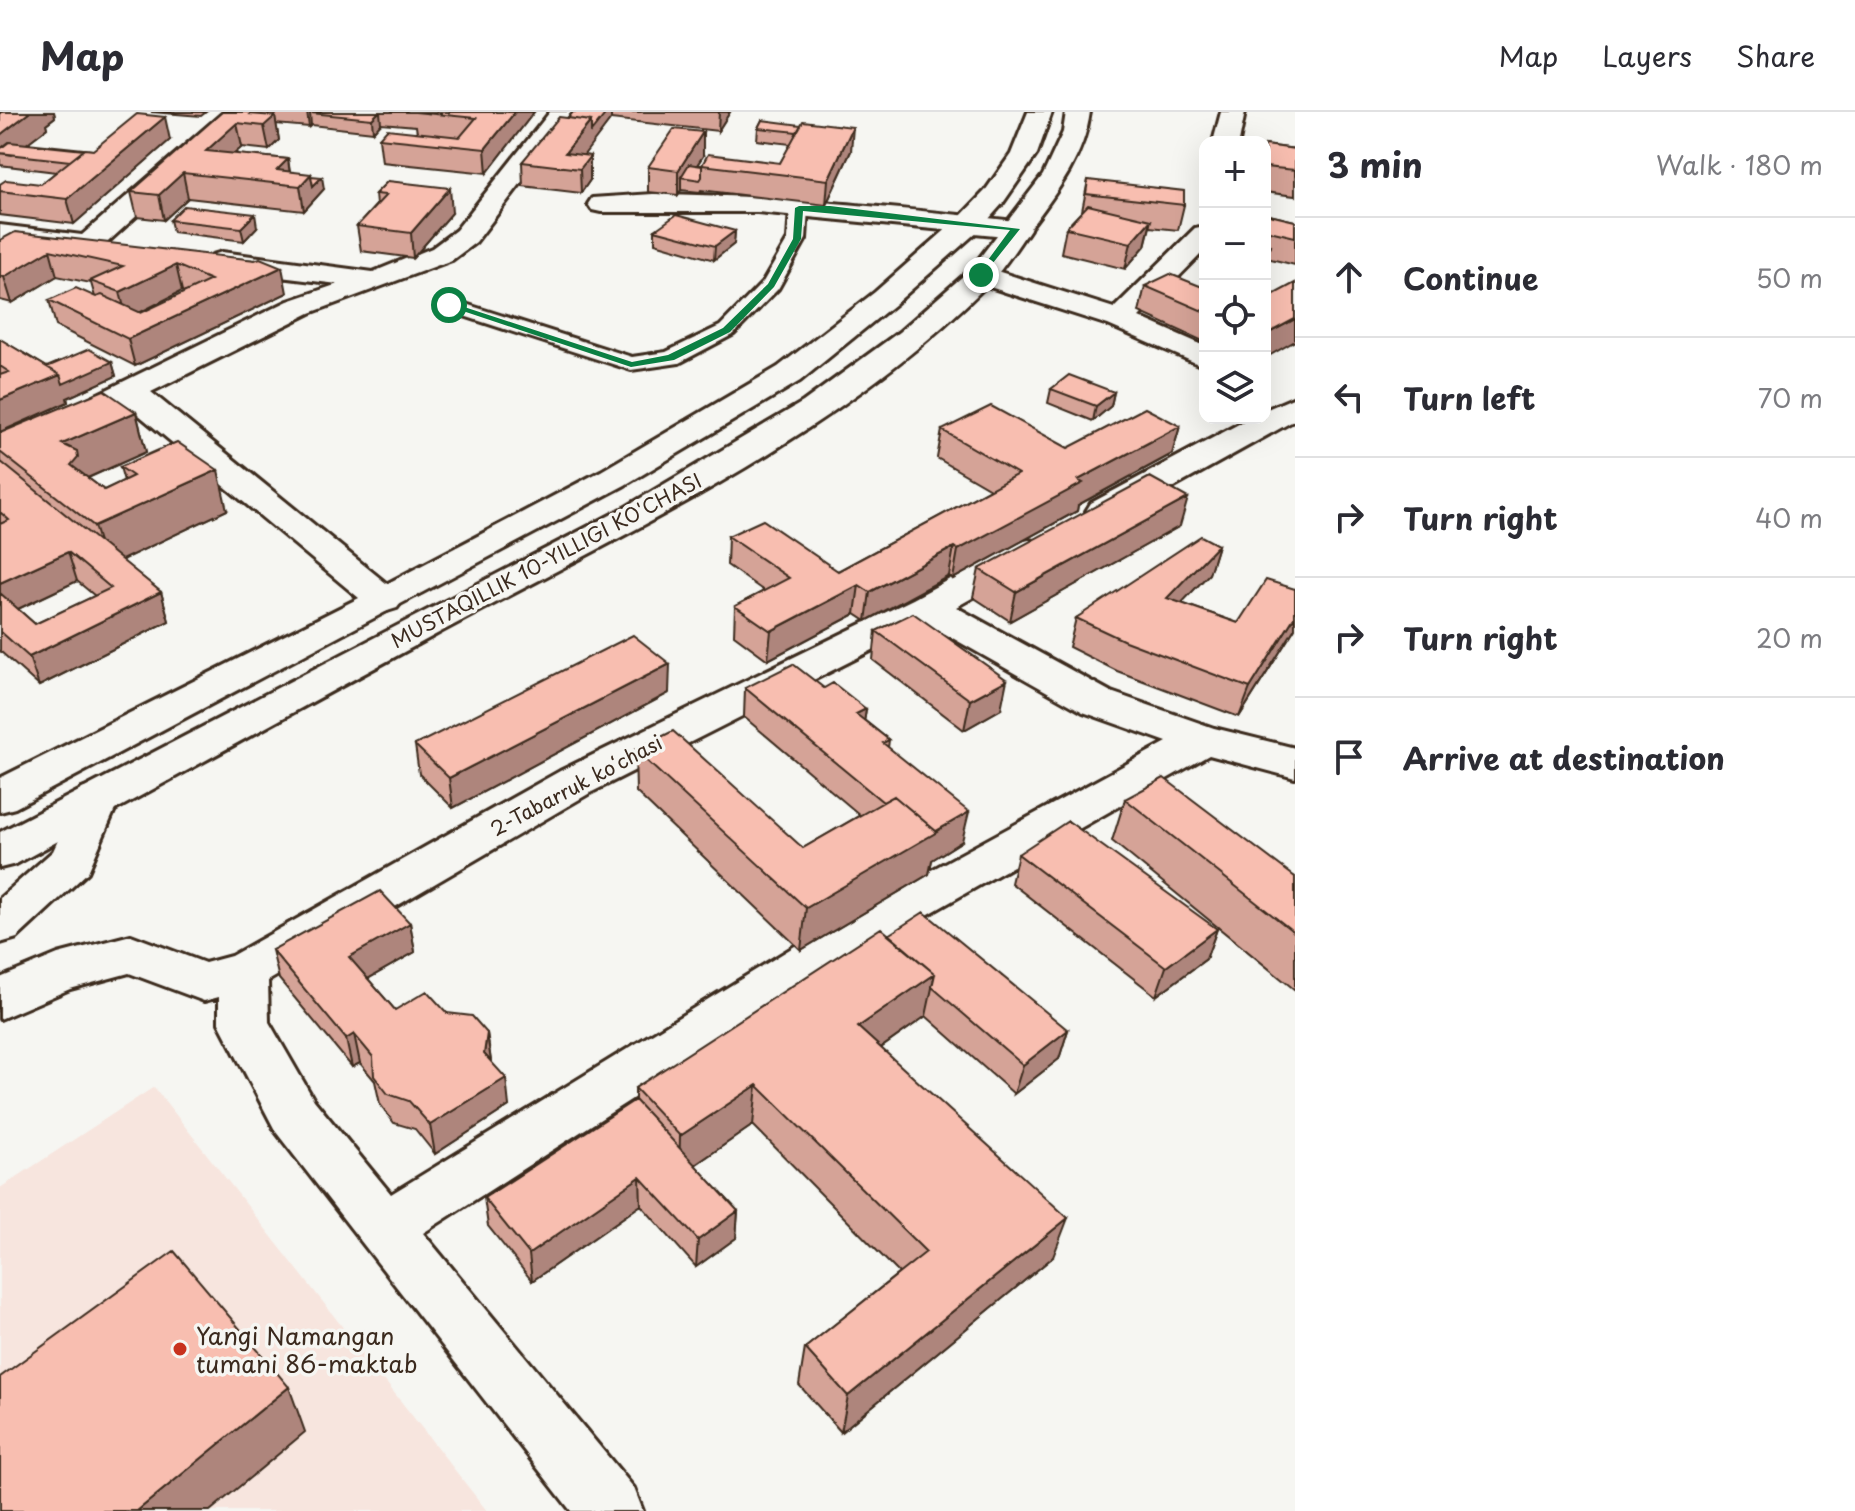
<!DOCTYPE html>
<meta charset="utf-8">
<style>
body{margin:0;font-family:"Playpen Sans",sans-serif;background:#f2f2f3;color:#2b2b33}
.controls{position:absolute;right:24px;top:24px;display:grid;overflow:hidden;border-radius:16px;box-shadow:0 8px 32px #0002}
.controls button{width:72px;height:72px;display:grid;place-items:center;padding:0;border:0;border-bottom:2px solid #e1e1e2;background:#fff;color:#2b2b33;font:40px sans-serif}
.stop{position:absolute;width:24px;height:24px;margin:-18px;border:6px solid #0b8043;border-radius:50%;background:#fff}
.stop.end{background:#0b8043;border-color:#fff;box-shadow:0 2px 8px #0008}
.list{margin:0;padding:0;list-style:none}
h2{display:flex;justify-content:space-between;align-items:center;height:104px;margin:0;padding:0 32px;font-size:34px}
h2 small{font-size:26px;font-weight:400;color:#7c7c81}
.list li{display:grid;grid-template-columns:52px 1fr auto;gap:24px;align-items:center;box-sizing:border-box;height:120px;padding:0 32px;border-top:2px solid #e1e1e2}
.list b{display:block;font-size:30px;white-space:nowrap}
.list em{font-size:26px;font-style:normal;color:#7c7c81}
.icon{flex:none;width:44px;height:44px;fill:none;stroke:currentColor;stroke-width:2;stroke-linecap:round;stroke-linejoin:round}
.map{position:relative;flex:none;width:1295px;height:1399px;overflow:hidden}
header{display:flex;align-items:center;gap:48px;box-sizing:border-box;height:112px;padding:0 40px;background:#fff;border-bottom:2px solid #e1e1e2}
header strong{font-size:38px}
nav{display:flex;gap:44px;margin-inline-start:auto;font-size:28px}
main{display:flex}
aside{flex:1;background:#fff}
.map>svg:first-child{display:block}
</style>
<header>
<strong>Map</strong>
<nav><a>Map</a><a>Layers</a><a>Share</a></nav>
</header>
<main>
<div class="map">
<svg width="1295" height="1399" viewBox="0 0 1295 1399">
<rect width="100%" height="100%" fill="#f6f6f2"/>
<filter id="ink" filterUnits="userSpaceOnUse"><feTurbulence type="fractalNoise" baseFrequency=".0125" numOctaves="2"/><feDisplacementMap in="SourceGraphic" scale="16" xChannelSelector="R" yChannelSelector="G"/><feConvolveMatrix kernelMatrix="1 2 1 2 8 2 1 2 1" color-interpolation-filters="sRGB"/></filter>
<g filter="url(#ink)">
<path fill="#f7e5de" d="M154 975 487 1399H0V1076Z"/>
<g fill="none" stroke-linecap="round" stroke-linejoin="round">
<g stroke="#3b2a1e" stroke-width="6">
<path id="lane" d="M799 90 808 96 806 127 778 177 734 222 679 251 631 258 442 197 439 193 442 189H456L632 245 666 240 720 214 763 170 788 127 790 96Z"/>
</g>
<g stroke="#3b2a1e" stroke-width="6">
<path id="street" d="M224 0H251L99 138C64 147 33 134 0 129V113L82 123Z
M550 0H575L476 130 452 148 310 201 151 280 397 480 403 488 397 496 384 500 371 496 127 293 12 350 0 353V330L288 189 338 172 222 158 212 155 208 149 212 143 222 140 373 160 432 136 456 118Z
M1221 0H1245L1239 30H1213Z
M653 82C775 83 895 96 1016 109L1026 111 1030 117 1026 123 1016 125 757 100H601L592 98 588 92 592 86Z
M1205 114V138L1139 205 1205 234V255L1108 213 971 169 967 163 971 157 981 154 1114 196 1195 116Z
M1295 285V308L1117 407 1104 410 1091 407 1086 399 1091 391 1250 306H1265V298Z
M1029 428 1042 431 1047 439 1042 447 956 495 1111 580 1214 616 1295 636V666L1209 643 855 844 423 1121 634 1376 643 1399H571L276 1020 219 911V885L204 889 129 861 70 877 0 907V866L58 842 131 823 205 851 231 844 560 659 913 487 1016 431ZM926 511 1083 600 1167 630 821 818 391 1082 314 988 269 910 268 869 590 681Z
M97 673 112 677 119 688 88 760 17 826 0 831V786L53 739 82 677Z"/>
</g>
<g stroke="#3b2a1e" stroke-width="6">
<path id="secondary" d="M1028 0H1052L1037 42 1003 91 979 118 895 192 800 269 625 373 15 696 0 700V666L371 480 601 359 778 255 875 180 959 106 985 79 1011 42Z
M1066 0H1090C1084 44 1059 77 1033 112 1019 131 1006 154 989 171 834 328 626 420 435 523 295 599 156 676 16 752L0 756V720L624 396 803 290 899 220 971 157 1043 63 1063 20Z"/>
</g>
<use href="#lane" fill="#f6f6f2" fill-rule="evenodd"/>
<use href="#street" fill="#f6f6f2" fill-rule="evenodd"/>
<use href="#secondary" fill="#f6f6f2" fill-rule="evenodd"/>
</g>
<path fill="#d5a397" stroke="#3b2a1e" stroke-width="2" fill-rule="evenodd" d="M0 0H54L55 5 46 12 47 16 27 31 93 38 170 28 74 112 0 103V72H41L56 60 0 53Z
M151 0H206L201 4Z
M222 0H534L487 61 382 50 379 26 417 21 416 14 381 11 373 20 311 13 309 15 276 12 279 28 269 38 242 35 234 42 288 47 290 60 311 64 324 77 304 99 188 86 164 108 137 105 131 80Z
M573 0H730L718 19 611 7 583 43 590 44V68L581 81 523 74 522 50Z
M762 8 851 39 826 93 701 78 700 80 681 78 678 83 648 80V55L703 44 697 53 780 51 791 32 757 28 758 16Z
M1265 33 1295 37V84L1265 80Z
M1088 68 1184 93 1178 118 1150 115 1145 134 1125 157 1061 141 1066 116 1082 99Z
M388 69 452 101 413 146 361 139 357 114 376 93 375 82Z
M1265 102 1295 109V153L1267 146 1265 148Z
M170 108 257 115 244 129 173 120Z
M655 118 735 119 734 132 714 148 655 131Z
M0 128 255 148 287 181 135 254 56 214 49 188 95 185 91 171 57 164 12 191 0 188ZM182 179 186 181 141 201 139 200Z
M1145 174 1205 176V230L1139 200Z
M0 227 47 255 112 250 116 264 67 286 68 290 0 320Z
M1051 277 1114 280 1111 294 1093 309 1048 291Z
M136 300 146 340 88 366 104 378 124 369 120 355 227 398 121 448 161 480 169 509 39 574 0 539V321ZM77 469 95 484 35 512 18 497Z
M1180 314 1172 342 1078 393 1077 399 953 467 949 464 866 509 855 502 768 548 734 523 735 494 764 479 727 453 728 424 838 459 990 377 937 346 942 318 1068 336Z
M1180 414 1010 509 973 485 979 457Z
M1218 433 1209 462 1181 491 1238 511 1295 477V516L1239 605 1117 559 1069 535 1076 506Z
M876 519 1001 597 964 618 873 548Z
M745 576H824L866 597 864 608 889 628 888 636 962 729 932 748 929 762 801 838 636 680 635 638 803 736 860 703 744 605Z
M669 581 453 696 419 662 415 633Z
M1125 687 1295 765V878L1112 729Z
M1018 742 1217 817 1206 847 1156 884 1011 771Z
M410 811 415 840 368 867 395 898 447 901 487 921 491 949 509 994 435 1042 415 1017 394 1011 380 992 375 969 360 951 352 955 279 867 272 838Z
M888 823 1068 918 1059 947 1014 982 926 904 881 936 1053 1145 841 1320 799 1273 805 1236 899 1161 753 1013 695 1053 738 1099 736 1126 696 1155 641 1093 532 1169 488 1114 484 1086 635 988V976Z"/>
<path fill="#ae857b" stroke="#3b2a1e" stroke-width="2" d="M30 0H54L55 5 46 12 47 16 12 43 0 41V23Z
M251 0H268L269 9 275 4 279 28 269 38 264 14 250 2Z
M307 0H319L310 1 311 13 309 15Z
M379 0H380L381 11 373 20 372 7Z
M515 0H534L487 61 485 37Z
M607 0H611V7L574 56 565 41 591 9Z
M719 0H730L718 19Z
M165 5 170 28 74 112 67 87Z
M237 11 242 35 211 63 206 39Z
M853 15 851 39 826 93 828 68Z
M703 20V44L688 66 681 65V78L678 83V59Z
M590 44V68L581 81 580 57Z
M288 47 291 72 277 58Z
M183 61 188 86 164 108 159 83Z
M311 62 313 74 322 65 324 77 304 99 300 74Z
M450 76 452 101 413 146 411 121Z
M255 102 257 115 244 129 241 116Z
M1151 108 1145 134 1125 157 1131 131Z
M735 119 734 132 714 148 715 134Z
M1270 133 1267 146 1265 148V140Z
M50 138 57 164 12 191 4 165Z
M176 153 182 179 127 207 120 180Z
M282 155 287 181 135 254 128 227Z
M1295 207V229L1265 246V223Z
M112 250 116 264 67 286 68 290 0 320V288L60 263Z
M1114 280 1111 294 1093 309 1096 294Z
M136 300 146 340 85 367 83 393 62 332Z
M1180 314 1172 342 1078 393 1077 399 953 467 958 438 1078 368Z
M218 358 227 398 107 455 94 414Z
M1188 386 1180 414 1010 509 1016 480Z
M1218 433 1209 462 1159 515 1167 486Z
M954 435 949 464 866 509 870 480Z
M68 440 77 469 3 504 0 495V471Z
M859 473 855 502 768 548 771 519Z
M161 480 169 509 39 574 29 545Z
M1295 504V516L1239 605 1250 576Z
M670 552 669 581 453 696 449 666Z
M1007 568 1001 597 964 618 970 588Z
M866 597 862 626 856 602Z
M969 700 962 729 932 748 929 762 801 838 806 796Z
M410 811 415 840 355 874 349 845Z
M1217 817 1206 847 1156 884 1166 855Z
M935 862 926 904 852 956 858 915Z
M1068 918 1059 947 1014 982 1023 953Z
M487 921 491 950 484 942Z
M354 922 360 951 352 955 346 927Z
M506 966 509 994 435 1042 430 1013Z
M757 973 753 1013 679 1064 680 1024Z
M640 1065 641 1093 532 1169 529 1142Z
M738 1099 736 1126 696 1155 698 1128Z
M1068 1106 1053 1145 841 1320 848 1284Z
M289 1275 305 1320 210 1399H137Z"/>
<path fill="#f8beb0" stroke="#3b2a1e" stroke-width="2" d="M2 0H30L0 23V2Z
M222 0H251L250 2 275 4 264 14 237 11 206 39 288 47 277 58 311 62 300 74 183 61 159 83 131 80Z
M311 0H379L372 7 310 1Z
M415 0H515L485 37 379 26 387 17 460 25 476 6Z
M573 0H607L591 20V9L568 6Z
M137 2 165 5 67 87 0 79V72L6 68 41 72 85 37 93 38Z
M559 5 591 9 565 41 590 44 580 57 522 50Z
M762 8 801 13 797 20 758 16Z
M803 9 853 15 828 68 702 53 708 42 780 51Z
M674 17 703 20 678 59 648 55Z
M9 30 84 38 70 49 0 41V37Z
M1265 33 1295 37V58L1265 55Z
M689 52 702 54V65L700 68 681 65Z
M311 64 322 65 313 74Z
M1088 68 1184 79V93L1086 82Z
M388 69 450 76 411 121 357 114 386 83 375 82Z
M1088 93 1151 108 1131 131 1066 116Z
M184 94 255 102 241 116 170 108Z
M1265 102 1295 109V125L1265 118Z
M676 103 735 119 715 134 655 118Z
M15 120 255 148 260 146 282 155 128 227 49 188 76 176 96 185 102 183 141 201 211 168 176 153 120 180 90 169 123 154 50 138 4 165 0 164V128Z
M1265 131 1270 133 1265 140Z
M1170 162 1205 176V200L1145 174Z
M1295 171V207L1265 223V187Z
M0 227 60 263 0 288V263L9 260 0 254Z
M89 237 112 250 63 272 60 263 47 255Z
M1069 263 1114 280 1096 294 1051 277Z
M104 278 136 300 62 332 77 339 78 345 71 353 104 378 133 364 120 355 177 330 218 358 94 414 0 340V321Z
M991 294 1068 336 1145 296 1180 314 1078 368 1083 371 958 438 954 435 870 480 859 473 771 519 735 494 789 466 728 424 763 408 838 459 1018 362 942 318Z
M0 349 161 480 29 545 0 519V481L35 512 111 476 68 440 0 471V412L9 408 0 400Z
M1150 365 1188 386 1016 480 979 457Z
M1201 424 1218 433 1167 486 1238 511 1266 468 1295 477V504L1250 576 1125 529 1076 506Z
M913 501 1007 568 970 588 876 519Z
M633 523 670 552 449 666 415 633Z
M793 552 824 576 833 571 866 597 856 602 889 628 883 631 969 700 936 719 894 684 883 690 745 576Z
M673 619 803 736 894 684 937 720 806 796 635 638Z
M1164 666 1295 765V821L1125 687Z
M1068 709 1217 817 1166 855 1018 742Z
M380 779 410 811 349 845 395 898 427 879 447 901 472 904 487 921 484 942 506 966 430 1013 409 989 388 982 374 964 373 945 354 922 346 927 272 838Z
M924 800 1068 918 1023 953 932 875 935 862 888 823Z
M881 816 935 862 858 915 1068 1106 848 1284 805 1236 926 1140 757 973 680 1024 635 976Z
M635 988 738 1099 698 1128 640 1065 529 1142 484 1086Z
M174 1139 289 1275 137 1399H0V1265Z"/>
</g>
<path fill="#0b8043" d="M799 94H830L1020 117 981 166 977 163 1010 118 803 99 801 127 774 175 730 220 674 248 631 255 445 193 452 191 632 250 668 243 723 216 768 172 793 127 795 96Z"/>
<circle fill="#c8321e" stroke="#f6f6f2" stroke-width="3" cx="180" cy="1237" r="8"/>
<g text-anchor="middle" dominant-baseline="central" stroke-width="7" stroke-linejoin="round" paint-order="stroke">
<g font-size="20" fill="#3b2a1e" stroke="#f6f6f2">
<text transform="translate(546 448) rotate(-28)">MUSTAQILLIK 10-YILLIGI KO'CHASI</text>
<text transform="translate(576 673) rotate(-28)">2-Tabarruk koʻchasi</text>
</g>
<g font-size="24" fill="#3b2a1e" stroke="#f6f6f2" text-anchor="start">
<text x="196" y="1223">Yangi Namangan<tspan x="196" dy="28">tumani 86-maktab</tspan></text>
</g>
</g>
</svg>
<div class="controls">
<button>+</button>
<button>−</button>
<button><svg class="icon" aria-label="locate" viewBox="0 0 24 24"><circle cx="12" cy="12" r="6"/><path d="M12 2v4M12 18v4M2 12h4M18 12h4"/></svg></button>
<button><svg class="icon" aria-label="layers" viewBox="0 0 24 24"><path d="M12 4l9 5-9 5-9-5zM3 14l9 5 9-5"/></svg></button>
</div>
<div class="stop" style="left:449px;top:193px"></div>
<div class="stop end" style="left:981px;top:163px"></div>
</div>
<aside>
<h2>3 min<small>Walk · 180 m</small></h2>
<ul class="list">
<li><svg class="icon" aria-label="ahead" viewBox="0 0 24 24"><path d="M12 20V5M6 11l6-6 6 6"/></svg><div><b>Continue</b></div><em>50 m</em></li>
<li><svg class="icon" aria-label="left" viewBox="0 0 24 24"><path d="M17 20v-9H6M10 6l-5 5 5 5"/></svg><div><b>Turn left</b></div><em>70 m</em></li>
<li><svg class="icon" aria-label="right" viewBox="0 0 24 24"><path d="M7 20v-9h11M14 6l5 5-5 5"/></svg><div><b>Turn right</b></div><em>40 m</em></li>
<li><svg class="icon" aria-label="right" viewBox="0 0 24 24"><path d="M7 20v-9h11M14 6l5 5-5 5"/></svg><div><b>Turn right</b></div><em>20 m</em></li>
<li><svg class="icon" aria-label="arrive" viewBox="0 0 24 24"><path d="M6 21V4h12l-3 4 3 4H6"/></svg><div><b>Arrive at destination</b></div></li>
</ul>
</aside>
</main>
